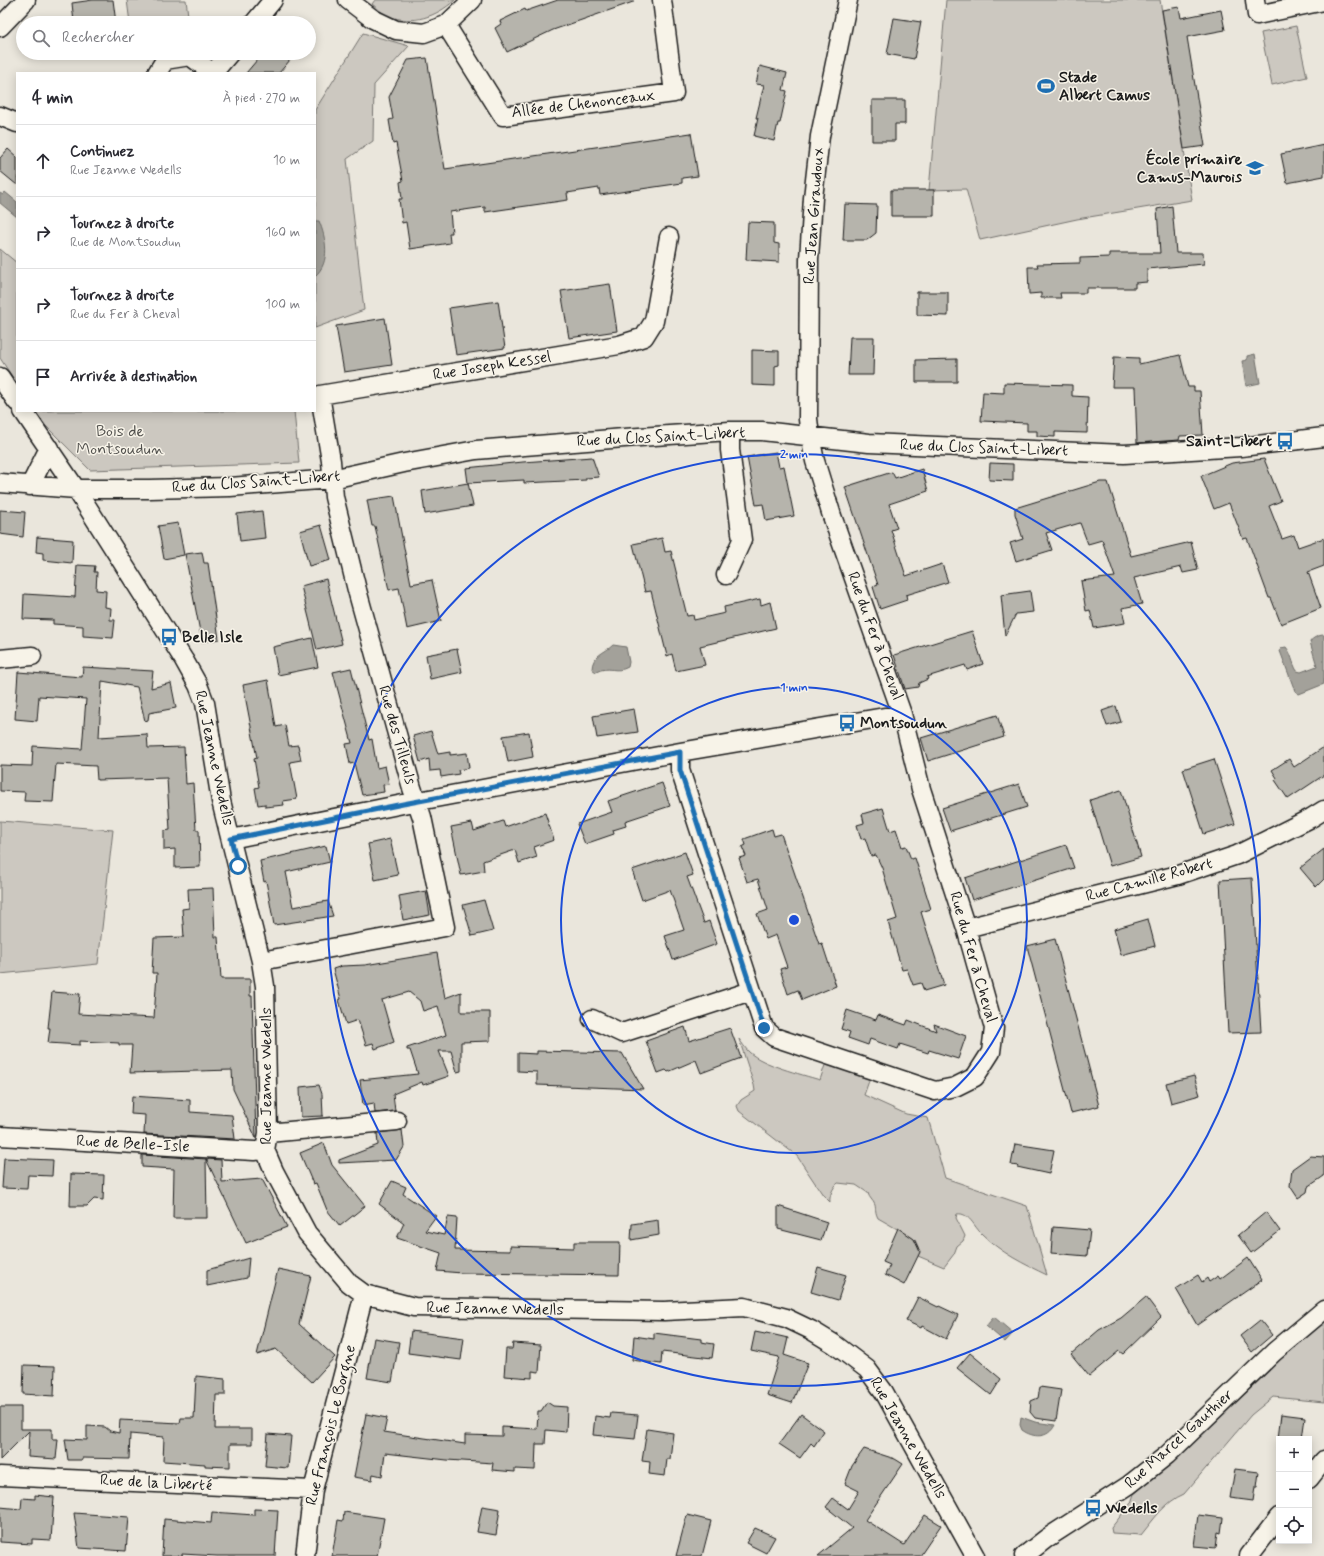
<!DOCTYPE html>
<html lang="fr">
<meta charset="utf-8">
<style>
body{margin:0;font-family:Mynerve,sans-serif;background:#f2f2f3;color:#2b2b33}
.controls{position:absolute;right:12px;bottom:12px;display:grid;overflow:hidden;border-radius:0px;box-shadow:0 2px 10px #0003}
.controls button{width:36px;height:36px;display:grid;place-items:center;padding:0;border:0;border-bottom:1px solid #e1e1e2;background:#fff;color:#2b2b33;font:20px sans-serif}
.stop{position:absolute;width:12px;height:12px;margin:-9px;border:3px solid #1f6fb2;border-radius:50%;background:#fff}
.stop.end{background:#1f6fb2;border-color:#fff;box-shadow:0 1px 4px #0008}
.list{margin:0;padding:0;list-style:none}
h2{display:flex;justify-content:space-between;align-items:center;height:52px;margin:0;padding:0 16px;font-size:17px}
h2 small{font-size:13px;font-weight:400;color:#7c7c81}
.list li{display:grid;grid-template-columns:26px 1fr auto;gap:12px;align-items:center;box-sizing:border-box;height:72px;padding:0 16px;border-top:1px solid #e1e1e2}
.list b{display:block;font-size:15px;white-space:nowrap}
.list p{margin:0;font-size:13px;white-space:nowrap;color:#7c7c81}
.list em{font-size:13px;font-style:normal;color:#7c7c81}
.icon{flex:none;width:22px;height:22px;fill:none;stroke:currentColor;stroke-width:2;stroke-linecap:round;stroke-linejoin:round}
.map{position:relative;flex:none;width:1324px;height:1556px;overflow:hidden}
.search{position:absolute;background:#fff;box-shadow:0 2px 10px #0003;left:16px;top:16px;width:300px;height:44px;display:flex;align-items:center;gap:10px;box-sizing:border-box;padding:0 14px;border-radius:22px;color:#7c7c81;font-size:15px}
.panel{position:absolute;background:#fff;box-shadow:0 2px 10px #0003;left:16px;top:72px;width:300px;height:340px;border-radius:0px}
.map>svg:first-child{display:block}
</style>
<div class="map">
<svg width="1324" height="1556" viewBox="0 0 1324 1556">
<rect width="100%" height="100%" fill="#eae6dc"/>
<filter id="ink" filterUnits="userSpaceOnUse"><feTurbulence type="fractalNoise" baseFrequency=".025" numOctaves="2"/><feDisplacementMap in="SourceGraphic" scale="8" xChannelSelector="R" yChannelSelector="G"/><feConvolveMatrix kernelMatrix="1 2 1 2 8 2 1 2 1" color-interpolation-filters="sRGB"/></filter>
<g filter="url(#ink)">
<path fill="#ccc8c0" stroke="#74726e" d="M127 0H186L189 23H130Z
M375 0H455C436 17 413 25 388 16 382 13 377 8 372 4Z
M946 0H1160L1192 200 1077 219 980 240 966 189 929 190Z
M1296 26 1307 77 1272 85 1261 33Z
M363 33 409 46 374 85 373 141 347 159 364 310 315 328V110Z
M0 249 17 263V384L0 358Z
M35 411H294L299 463 90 470 45 425Z
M0 821 113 830 98 964 0 974Z
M739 1039C742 1043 745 1048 749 1052 763 1065 800 1074 820 1080L826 1062 870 1078 864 1095 906 1114 928 1118 945 1178 1027 1206 1047 1275C1024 1264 1001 1253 982 1234 974 1227 969 1212 957 1214L956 1218 965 1236 963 1241 957 1246 954 1254 944 1267 918 1256 920 1251 915 1240 911 1237 878 1218C875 1212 876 1210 875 1205 873 1200 869 1198 868 1193L856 1185 838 1183C833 1187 829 1196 830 1202L823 1195 797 1156 739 1111 737 1106 741 1100 755 1091 754 1085Z
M1324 1320V1402L1273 1397 1251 1415 1184 1494C1165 1502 1154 1519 1141 1535L1112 1533 1111 1528 1131 1503 1134 1494 1167 1466 1282 1355Z"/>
<path fill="#a3a19a" stroke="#6d6c68" d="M5 192 17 202V217L0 203V193L3 195Z
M315 221H319C326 238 331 262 315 276Z
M1255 354 1260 383 1246 386 1242 361 1247 360V356Z
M1324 635V684L1299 694 1295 691 1280 651 1281 648 1286 647C1292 654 1292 663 1297 671L1301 672 1317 666 1310 642C1312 638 1319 635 1324 635Z
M613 645 626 647 629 662 628 667C616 674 609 665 596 672L592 669C592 655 605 653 613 645Z
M994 1317 1013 1333 1005 1342 986 1326Z
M1021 1417 1035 1422 1055 1425C1048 1439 1033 1438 1022 1430L1020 1425Z"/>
<path fill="#b6b4ac" stroke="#1c1c1c" d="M93 0H113L116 23H74L72 3Z
M558 0H633V2L553 30 507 52 495 28 501 24 500 21 525 9 526 11Z
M1179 7 1181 18 1221 10 1225 30 1187 37 1205 146 1184 149 1162 10Z
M894 18 921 22 914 59 887 54Z
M263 53H296L279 73H246Z
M427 58 445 169 691 133 698 176 682 178V183L600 195 599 188 567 193 568 200 485 212V207L450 212 452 233H449L450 243 410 249 406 222 402 223 399 199H402L400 182 403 181 396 143 393 144 389 120 393 119 389 97 408 60Z
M760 66 787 73 783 90 787 91 780 123H778L774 141 754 136 758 118H756L764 85 756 84Z
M872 100H905V124H895V141H872Z
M1324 145V176L1287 183 1281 154Z
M8 149 17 157V185L0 171V158Z
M891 190H934V216H891Z
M845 204 877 205 876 233 867 240H843Z
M1172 206 1176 253H1203L1204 264 1147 269V282L1135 283V288H1086V293H1060L1061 298H1041V293L1029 294 1028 267H1038L1037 264 1080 263V258L1109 257V253H1160L1157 209Z
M748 222 774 223V243L779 244V262L746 260Z
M610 284 617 331 569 338 561 291Z
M917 292H948V316L917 315Z
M498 301 505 348 456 355 449 308Z
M385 318 392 365 344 372 336 326Z
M850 337H874L873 375H848Z
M752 350 779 351V365L775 366V386L752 385Z
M1180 355 1188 387H1194V391H1200L1203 435 1180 436 1179 440 1137 443 1135 387H1112L1114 357 1139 358V364Z
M957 359V382H916V360Z
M1004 383 1072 385V396L1088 397 1087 433 1055 432V437L1037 436V431H1027V423L981 421 983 392 1004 393Z
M776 452 779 467 784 466 794 516 766 521 763 504 756 505 747 457Z
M592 457 599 477 586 478V480L524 483V480L468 483 466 468 523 462Z
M1264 459 1281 501 1269 506 1282 539 1294 535 1298 547 1324 538V566L1308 572 1321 608 1281 624 1271 598H1269L1247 538 1243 539 1229 503 1214 509 1201 476 1232 463Z
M990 463 1013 464V481L989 480Z
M922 469 928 491 889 504 897 528 891 530 906 576 942 564 948 582 906 595 907 600 880 609 873 587 878 585 845 487 892 472 895 478Z
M1100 482H1108L1131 556 1191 542 1198 570 1183 573 1181 567 1134 578 1142 604 1122 608 1125 623 1094 628 1090 610 1086 611 1081 581 1115 577 1102 540 1088 544 1080 523 1046 533 1052 550 1016 561 1010 543 1023 539 1015 514V508Z
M468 483 473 506 425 514 422 491Z
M394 496 411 584 432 580 441 621 407 629 399 588 389 590 375 526H372L367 500Z
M0 510 25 512 23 537 0 534Z
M262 511 265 538 240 541 237 514Z
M178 523 184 555 164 559 158 526Z
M321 525 331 560 309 566 300 531Z
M37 537 73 540 72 563 43 560V553L36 552Z
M662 538 665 552 671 551 687 616 693 615 694 620 725 613 724 607 760 599 761 605 770 602 776 628 700 646 705 665 676 671 672 654 667 656 651 591 645 592 633 544Z
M202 552 204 563H208L219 639 202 642 185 554Z
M77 565 95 566 94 572H97L96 590 106 591 105 607 111 608 110 620H115L113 638 83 636V626L53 624V620L23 619 24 594 75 597Z
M326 579 342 644 317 650 301 586Z
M1030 591 1033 612 1016 614 1005 636 1001 595Z
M972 631 983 664 967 670 965 665 927 677 928 679 919 683 918 687 905 689 894 655Z
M312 638 318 667 278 675 273 647Z
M457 649 462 672 430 679 426 655Z
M83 667 153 671 151 688 171 683 176 708 149 713 148 720 145 721 137 687 102 681 99 737 147 734 148 748 184 747 186 784 193 783 196 830H199L200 867 175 868V849L164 850V831L170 830 167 778 97 780 96 766 56 764 53 802 24 801 25 792 0 791V765L32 766 33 746 82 749 86 699 39 696 37 721 15 719 18 672 82 677Z
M351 668 369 740 372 739 377 768 385 766 389 784 383 785 384 792 362 795 354 763 350 764 346 744 352 743 333 672Z
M268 680 276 727 285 725 289 746 298 745 301 760 290 762 297 799 283 801 284 805 265 807V804L258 805 255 788 259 787 254 759 257 758 243 685Z
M1116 706 1121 722 1107 726 1102 711Z
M634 709 638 732 597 738 593 716Z
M997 715 1004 737 928 761 921 738Z
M431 731 438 754 450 752V755L467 753 469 768 458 770 459 774 441 777 440 770 430 771 429 759 420 762 413 736Z
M529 732 533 757 508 762 503 736Z
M1324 747V775L1288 799 1275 780 1277 778 1272 770 1289 759 1294 767Z
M1214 759 1235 824 1204 834 1183 769Z
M662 783 670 806 625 821 626 826 613 830 614 834 585 844 577 824 612 812 608 801Z
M1019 784 1027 807 950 831 942 808Z
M1121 790 1141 857 1110 866 1090 800Z
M883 808 890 831 896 829 902 847 906 846 911 859 915 858 931 909 921 912 944 985 924 991 921 983 913 985 907 969 902 970 888 922 897 919 882 868 876 855 871 856 865 838 861 839 857 825 864 823 862 814Z
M545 813 554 840 534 847 537 857 519 863 515 850 483 861 484 871 461 875 451 827 472 823 474 831 503 821 505 827Z
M772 829 774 836 781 834 819 944 822 943 836 986 802 1000 798 990 788 994 780 969 787 967 776 935 766 939 757 914 768 910 758 879 747 882 739 858 746 856 742 847 746 845 744 839Z
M390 839 398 875 375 880 368 844Z
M1066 845 1074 868 972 900 965 878Z
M326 846 330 862 286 872 293 907 328 901 333 916 274 925 266 881 264 882 260 861Z
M1324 849V879L1316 887 1300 868Z
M685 852 693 875 687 877 704 923 709 921 717 944 673 960 665 936 684 930 670 890 642 900 632 870Z
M1252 878 1261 1032 1228 1033 1220 880Z
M213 888 215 937H218L221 979H250V996H252L256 1138 233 1089 232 1070 130 1073 132 1045H119V1043L80 1041V1045L48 1043 50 1028H48L52 992 80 994 78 1014 154 1018 157 973H152L154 938 184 937 182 909 189 908 188 889Z
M426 891 430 915 403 920 399 896Z
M484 900 493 931 472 936 463 905Z
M1148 919 1155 946 1121 955 1114 929Z
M1055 939 1099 1106 1071 1113 1027 946Z
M437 953 445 998 461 992V1012H490V1041L461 1042V1071L457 1072 451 1051H439L449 1076 423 1085 422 1082 393 1094 395 1111 375 1113 374 1103 363 1105 360 1080 418 1074 410 1050H407V1048L446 1035 438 1006 423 1011 420 1001 409 992 382 1000 394 1042 375 1049 373 1043 366 1045 358 1020 346 1024 339 1000 341 999 333 969 342 966 365 965Z
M847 1010 876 1020 878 1015 906 1025 908 1020 936 1031 934 1024 966 1036 958 1059 929 1050 928 1053 900 1044 898 1049 870 1039 868 1045 848 1038 850 1032 841 1029Z
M685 1027 689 1041 730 1028 741 1058 701 1073 696 1060 668 1072 666 1070 658 1073 646 1041Z
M537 1051 622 1053 643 1089 537 1085V1072L518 1071V1053L537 1054Z
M1194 1076 1200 1095 1171 1103 1166 1083Z
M319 1085 322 1094 323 1116 301 1117 300 1087Z
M132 1096 190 1100V1112L232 1115 235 1139 144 1134 145 1115 131 1114Z
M402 1130 404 1147 396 1160 339 1163V1160L378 1145 377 1133Z
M324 1143 332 1165 365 1206 340 1226 327 1210 316 1183 313 1184 300 1153Z
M1015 1144 1054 1150 1049 1174 1017 1167 1018 1166 1011 1165Z
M142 1155 206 1159 207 1218H173L174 1169 142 1167Z
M1310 1156 1324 1157V1176L1308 1187 1307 1192 1298 1198 1290 1186 1292 1169Z
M4 1158 53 1160 52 1176 28 1175 27 1189 2 1188Z
M206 1159 221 1160 222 1182 262 1179 287 1227 246 1243Z
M71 1174 104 1175 103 1200 94 1199 87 1206H70Z
M392 1181 406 1187 403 1194 436 1216 425 1231 444 1235 448 1217 457 1218 455 1250 510 1251V1246L574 1248V1242H620L619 1275 462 1273 437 1271 441 1253 397 1238 404 1223 379 1204Z
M778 1206 827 1222 821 1240 778 1229Z
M1266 1212 1280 1231 1251 1253 1238 1235Z
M658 1220 659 1235 631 1240 632 1224Z
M1053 1227 1090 1230 1087 1256 1051 1253Z
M898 1228 914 1239 920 1252 904 1285 885 1275 890 1265 883 1262Z
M249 1258 247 1278 207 1286V1270Z
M1248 1258 1262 1280 1197 1325 1176 1289 1198 1275 1202 1282 1207 1278 1209 1282 1218 1276 1220 1279Z
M818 1267 846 1275 838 1300 811 1292Z
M278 1269 311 1276 299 1324 335 1357 312 1382 276 1349 257 1355Z
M918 1297 938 1307 939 1306 958 1315 946 1339 922 1326 921 1328 906 1321Z
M1146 1297 1161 1317 1123 1354 1119 1351 1089 1376 1071 1354 1099 1330 1121 1318Z
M1260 1320 1272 1335 1252 1352 1240 1336Z
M411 1331 464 1338 461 1360 408 1353Z
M755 1332 765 1334 766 1333 788 1338 784 1355 808 1363 792 1403 767 1395 779 1357 751 1351Z
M654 1333 701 1339V1342L714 1344 712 1358 662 1352 661 1364 632 1360 634 1336 654 1339Z
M374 1338 399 1342 392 1382 367 1378Z
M513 1343 541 1345 539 1372 532 1371V1378L504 1376 506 1349H512Z
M970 1353 1001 1379 991 1395 957 1368Z
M24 1365 55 1366 54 1396 23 1394Z
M196 1376 225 1379V1395H216L215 1429H252V1444H230V1467L205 1466V1464L163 1461 164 1437 130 1434 129 1459 82 1458V1460H68L65 1439 87 1440V1426L105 1427 110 1431 119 1433 120 1420 180 1423 181 1418H194Z
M1040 1387 1061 1390 1056 1421 1035 1418 1030 1412 1031 1401 1038 1398Z
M547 1402 553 1406 567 1407 566 1432 546 1430 545 1444H536L535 1470 515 1469V1472L492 1470 493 1463 447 1460 385 1453 382 1476 373 1474 372 1480 354 1477 366 1414 387 1418 384 1432 465 1444V1435L502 1436V1427L537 1429 538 1411H541Z
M0 1407H21V1429H52V1439H58L56 1459 28 1457 29 1431 0 1460Z
M611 1413 638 1415 635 1439 593 1435 595 1416 610 1418Z
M801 1414 824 1431 814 1446 811 1443 800 1458 779 1444Z
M1281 1414 1305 1417 1302 1439H1278Z
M647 1429 673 1433 670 1459H667L665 1476 649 1474 650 1462 642 1461Z
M268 1434 291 1436 288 1468 265 1466Z
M864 1449 895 1459 903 1464 865 1520 904 1545 925 1515 941 1525 920 1556H818L852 1528 826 1507 833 1498 848 1509 859 1491 845 1484 852 1466Z
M1235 1469 1259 1472 1257 1487H1255L1253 1501 1230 1498Z
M35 1495 54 1497 51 1540 32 1539V1544L0 1542V1507L21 1509 22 1498 35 1499Z
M482 1506 500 1509 496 1535 477 1532Z
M254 1509 278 1510 275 1556H217L182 1554V1556H162L164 1519 211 1523 212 1512 254 1515Z
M344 1512 384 1518 377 1556H332L338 1520 343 1521Z
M74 1513 129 1517 126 1551 79 1548Z
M687 1515 711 1521 702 1556H676Z
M1198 1515 1223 1518 1221 1533 1218 1532 1216 1548 1194 1546Z
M755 1528 775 1537 766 1553 746 1543Z"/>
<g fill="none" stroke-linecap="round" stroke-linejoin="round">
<g stroke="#1c1c1c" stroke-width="21">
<path id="street" d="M348 0 373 19 396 30 424 33 446 25 472 0
M1255 0 1257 15 1324 1
M254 23 273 0
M446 25 503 116 674 93 662 0
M0 27 26 0
M157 73 165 60 190 56 213 73
M213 73 230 53
M0 116 17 123
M0 377 17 402
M23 411 76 489 184 660 198 685 205 703 221 801 261 961 265 986 268 1133 265 1150 274 1171 307 1233 349 1283 364 1294 414 1307 664 1311 744 1307 786 1318 811 1330 834 1344 867 1369 884 1392 975 1556
M0 483 76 489H149L230 487 332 479 404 463 476 450 624 438 730 431H762L869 443 1124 454 1241 447 1324 437
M30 486 49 448
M726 575 742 540 730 450V431
M0 659 32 656
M680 752V770L764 1028 774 1037 935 1091 955 1087 975 1077 991 1052 994 1028 966 928 921 789 902 714 832 516 815 461 810 436 808 419 809 259 813 198 820 136 848 0
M231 839 403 804 680 752 902 714
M966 928 1178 875 1237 855 1311 818 1324 810
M261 961 445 927 422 817 412 788 357 590 334 497 331 461 320 395 619 345 644 337 654 321 669 237
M592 1019 622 1033 751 991
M268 1133 397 1121
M0 1136 254 1151 265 1150
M0 1476 313 1490
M1309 1479 1324 1460
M305 1556 313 1490 364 1294
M1024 1556 1047 1538 1129 1485 1167 1455 1274 1352 1324 1310
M1249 1556 1279 1517"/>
</g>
<use href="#street" stroke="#f7f3e8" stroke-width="18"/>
</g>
</g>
<g fill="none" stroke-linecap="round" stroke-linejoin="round" filter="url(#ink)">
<path stroke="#1f6fb2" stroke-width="5" d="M238 866 231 839 403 804 680 752V770L764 1028"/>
</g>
<g fill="none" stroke="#1d4ed8" stroke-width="2">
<circle cx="794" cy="920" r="233"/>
<circle cx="794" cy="920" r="466"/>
</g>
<defs>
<g id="stadium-bare" transform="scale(1.38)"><path d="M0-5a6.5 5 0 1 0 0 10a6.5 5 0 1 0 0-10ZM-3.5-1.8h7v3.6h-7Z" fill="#1f6fb2" stroke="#f7f3e8" stroke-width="2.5" paint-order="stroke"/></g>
<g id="school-bare" transform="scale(1.38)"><path d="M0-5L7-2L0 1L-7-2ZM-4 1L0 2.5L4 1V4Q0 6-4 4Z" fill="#1f6fb2" stroke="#f7f3e8" stroke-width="2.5" paint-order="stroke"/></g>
<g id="bus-bare" transform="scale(1.38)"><path d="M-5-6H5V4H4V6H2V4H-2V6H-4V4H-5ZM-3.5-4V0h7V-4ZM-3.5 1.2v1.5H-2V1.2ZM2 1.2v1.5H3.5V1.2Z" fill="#1f6fb2" stroke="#f7f3e8" stroke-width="2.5" paint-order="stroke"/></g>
</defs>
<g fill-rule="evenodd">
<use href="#stadium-bare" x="1046" y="86"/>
<use href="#school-bare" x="1255" y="168"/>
<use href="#bus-bare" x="1285" y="441"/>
<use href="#bus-bare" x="169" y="637"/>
<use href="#bus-bare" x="847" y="723"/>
<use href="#bus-bare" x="1093" y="1508"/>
</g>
<g text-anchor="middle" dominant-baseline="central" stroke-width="3" stroke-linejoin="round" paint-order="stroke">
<g font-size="16" font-weight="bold" fill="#1c1c1c" stroke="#f7f3e8" text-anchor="start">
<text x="1059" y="77">Stade<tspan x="1059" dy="18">Albert Camus</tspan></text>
<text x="1242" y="159" text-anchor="end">École primaire<tspan x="1242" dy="18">Camus-Maurois</tspan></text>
<text x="1272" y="441" text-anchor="end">Saint-Libert</text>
<text x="182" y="637">Belle Isle</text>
<text x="860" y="723">Montsoudun</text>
<text x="1106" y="1508">Wedells</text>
</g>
<g font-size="16" fill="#1c1c1c" stroke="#f7f3e8">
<text transform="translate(583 104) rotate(-7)">Allée de Chenonceaux</text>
<text transform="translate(814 216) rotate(-86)">Rue Jean Giraudoux</text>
<text transform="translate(492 366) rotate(-9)">Rue Joseph Kessel</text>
<text transform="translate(661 437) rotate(-3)">Rue du Clos Saint-Libert</text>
<text transform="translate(984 448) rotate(2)">Rue du Clos Saint-Libert</text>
<text transform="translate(256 482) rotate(-4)">Rue du Clos Saint-Libert</text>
<text transform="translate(875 636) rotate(70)">Rue du Fer à Cheval</text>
<text transform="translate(397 735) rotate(74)">Rue des Tilleuls</text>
<text transform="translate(214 758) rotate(78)">Rue Jeanne Wedells</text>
<text transform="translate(1149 880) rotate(-15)">Rue Camille Robert</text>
<text transform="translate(973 957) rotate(74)">Rue du Fer à Cheval</text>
<text transform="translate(266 1076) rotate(-90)">Rue Jeanne Wedells</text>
<text transform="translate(133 1144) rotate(3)">Rue de Belle-Isle</text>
<text transform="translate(495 1309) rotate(1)">Rue Jeanne Wedells</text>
<text transform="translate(331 1425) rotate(-76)">Rue François Le Borgne</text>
<text transform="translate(908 1438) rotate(60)">Rue Jeanne Wedells</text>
<text transform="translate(1179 1439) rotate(-42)">Rue Marcel Gauthier</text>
<text transform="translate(156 1483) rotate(3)">Rue de la Liberté</text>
</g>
<g font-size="16" fill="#51504d" stroke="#f7f3e8">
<text x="120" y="431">Bois de<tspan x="120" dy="18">Montsoudun</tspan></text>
</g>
</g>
<circle cx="794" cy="920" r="6" fill="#1d4ed8" stroke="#f7f3e8" stroke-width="2"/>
<g font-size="12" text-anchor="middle" font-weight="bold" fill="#1d4ed8" stroke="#f7f3e8" stroke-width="3" stroke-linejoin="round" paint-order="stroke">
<text x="794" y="458">2 min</text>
<text x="794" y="691">1 min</text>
</g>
</svg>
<div class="controls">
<button>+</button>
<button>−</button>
<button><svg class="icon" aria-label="locate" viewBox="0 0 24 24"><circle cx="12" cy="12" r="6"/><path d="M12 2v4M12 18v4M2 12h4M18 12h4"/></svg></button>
</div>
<div class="stop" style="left:238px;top:866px"></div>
<div class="stop end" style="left:764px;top:1028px"></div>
<div class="search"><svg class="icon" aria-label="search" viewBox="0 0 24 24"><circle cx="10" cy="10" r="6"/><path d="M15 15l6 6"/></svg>Rechercher</div>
<section class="panel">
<h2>4 min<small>À pied · 270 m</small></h2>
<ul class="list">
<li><svg class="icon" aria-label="ahead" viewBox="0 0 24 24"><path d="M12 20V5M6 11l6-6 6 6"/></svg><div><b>Continuez</b><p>Rue Jeanne Wedells</p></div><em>10 m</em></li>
<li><svg class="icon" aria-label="right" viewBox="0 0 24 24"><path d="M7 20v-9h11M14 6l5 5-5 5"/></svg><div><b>Tournez à droite</b><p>Rue de Montsoudun</p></div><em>160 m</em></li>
<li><svg class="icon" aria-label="right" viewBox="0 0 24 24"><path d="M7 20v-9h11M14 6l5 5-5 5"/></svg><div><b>Tournez à droite</b><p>Rue du Fer à Cheval</p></div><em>100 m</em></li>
<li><svg class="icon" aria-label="arrive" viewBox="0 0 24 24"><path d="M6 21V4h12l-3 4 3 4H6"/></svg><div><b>Arrivée à destination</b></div></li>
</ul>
</section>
</div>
